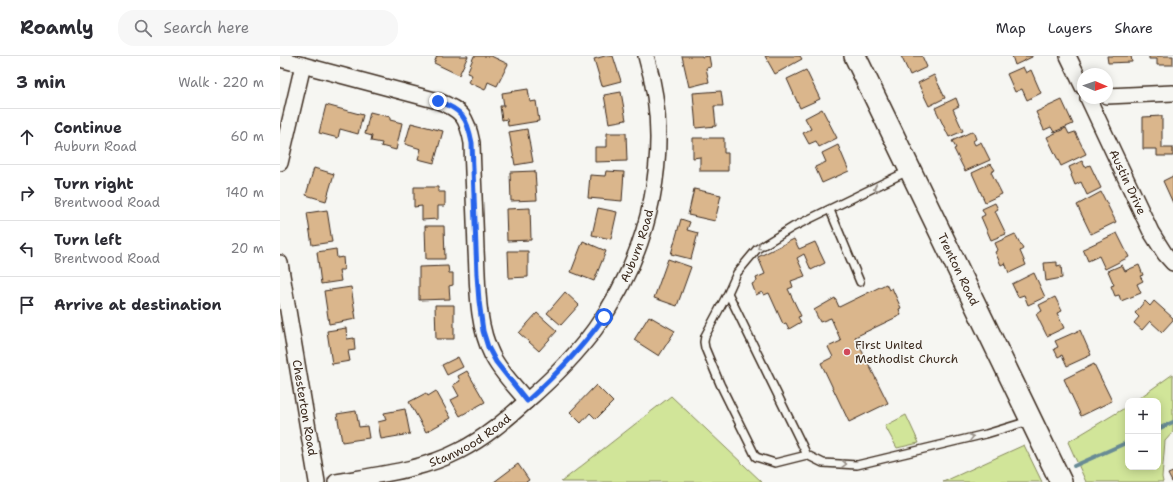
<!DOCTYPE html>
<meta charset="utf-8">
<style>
body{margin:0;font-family:"Shantell Sans",sans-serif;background:#f7f7f7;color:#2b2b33}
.controls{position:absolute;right:12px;bottom:12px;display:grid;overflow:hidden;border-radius:8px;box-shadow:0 2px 10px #0003}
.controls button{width:36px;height:36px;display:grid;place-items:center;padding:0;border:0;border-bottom:1px solid #e1e1e2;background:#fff;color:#2b2b33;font:20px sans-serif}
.compass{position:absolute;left:797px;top:12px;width:36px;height:36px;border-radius:50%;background:#fff;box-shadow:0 2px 10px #0003;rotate:92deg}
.stop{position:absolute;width:12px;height:12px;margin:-9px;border:3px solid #2563eb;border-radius:50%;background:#fff}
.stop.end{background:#2563eb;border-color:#fff;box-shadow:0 1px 4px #0008}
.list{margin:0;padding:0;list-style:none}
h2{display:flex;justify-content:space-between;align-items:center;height:52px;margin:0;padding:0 16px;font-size:17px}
h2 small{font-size:13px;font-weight:400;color:#7c7c81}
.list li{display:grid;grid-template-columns:26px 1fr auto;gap:12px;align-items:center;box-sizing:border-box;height:56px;padding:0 16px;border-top:1px solid #e1e1e2}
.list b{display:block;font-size:15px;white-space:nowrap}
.list p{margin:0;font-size:13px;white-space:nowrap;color:#7c7c81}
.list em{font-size:13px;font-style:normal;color:#7c7c81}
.icon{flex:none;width:22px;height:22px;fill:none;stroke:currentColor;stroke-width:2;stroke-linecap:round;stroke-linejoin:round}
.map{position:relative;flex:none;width:893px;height:426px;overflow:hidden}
header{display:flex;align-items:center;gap:24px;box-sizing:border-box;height:56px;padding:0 20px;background:#fff;border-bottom:1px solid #e1e1e2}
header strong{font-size:19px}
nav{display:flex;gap:22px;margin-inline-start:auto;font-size:14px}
.search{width:280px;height:36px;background:#f7f7f7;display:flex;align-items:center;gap:10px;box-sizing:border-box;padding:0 14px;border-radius:16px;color:#7c7c81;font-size:15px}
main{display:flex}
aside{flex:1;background:#fff}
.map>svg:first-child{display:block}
</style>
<header>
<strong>Roamly</strong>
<div class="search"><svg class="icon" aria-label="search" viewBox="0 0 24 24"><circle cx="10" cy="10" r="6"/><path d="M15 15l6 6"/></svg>Search here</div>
<nav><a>Map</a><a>Layers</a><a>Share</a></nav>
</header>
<main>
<aside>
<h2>3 min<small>Walk · 220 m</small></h2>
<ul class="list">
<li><svg class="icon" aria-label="ahead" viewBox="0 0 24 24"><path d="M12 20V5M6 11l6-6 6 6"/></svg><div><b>Continue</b><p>Auburn Road</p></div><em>60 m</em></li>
<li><svg class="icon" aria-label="right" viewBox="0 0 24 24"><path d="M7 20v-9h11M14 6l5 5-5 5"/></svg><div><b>Turn right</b><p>Brentwood Road</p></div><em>140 m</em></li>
<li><svg class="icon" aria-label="left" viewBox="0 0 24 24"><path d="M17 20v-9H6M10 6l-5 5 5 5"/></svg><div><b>Turn left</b><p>Brentwood Road</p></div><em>20 m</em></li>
<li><svg class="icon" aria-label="arrive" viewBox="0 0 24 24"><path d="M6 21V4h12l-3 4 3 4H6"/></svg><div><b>Arrive at destination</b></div></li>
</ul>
</aside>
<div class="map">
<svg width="893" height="426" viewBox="0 0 893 426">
<rect width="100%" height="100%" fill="#f6f6f2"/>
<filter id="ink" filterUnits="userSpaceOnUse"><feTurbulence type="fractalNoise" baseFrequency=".025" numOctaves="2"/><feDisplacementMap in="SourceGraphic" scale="8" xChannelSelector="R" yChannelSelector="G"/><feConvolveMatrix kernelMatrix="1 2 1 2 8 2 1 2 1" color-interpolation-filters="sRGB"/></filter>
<g filter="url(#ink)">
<path fill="#d1e599" stroke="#86885c" d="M893 318V376L885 385 882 421 883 426H806L788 386 848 350V411H878V345H855Z
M391 340 482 426H281Z
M626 359 639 387 617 392 605 370Z
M744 389 762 426H663Z"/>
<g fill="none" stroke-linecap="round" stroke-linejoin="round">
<path stroke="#678b95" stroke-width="4" d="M878 373 893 366
M794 410 848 386"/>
</g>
<path fill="#dab68c" stroke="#3b2a1e" d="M157 0H188L179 19 154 7Z
M194 0H211L228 8 217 30 208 26 205 34 188 26 192 19 187 17Z
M325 0H333L341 25 322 30 314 3Z
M402 0H422V1L429 0 431 11 426 12 429 26 409 31Z
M485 0H520L522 3 495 18Z
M621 0H642L647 11 630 19Z
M732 0H752V1L735 9Z
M827 0H851L852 6 828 7Z
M869 0H893V9H877V3H869Z
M743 11 746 17 751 14 761 37 747 44 742 33 735 36 727 18Z
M526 14 540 43 520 52 507 23Z
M654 19 665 42 649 50 638 27Z
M248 33 250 46 256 45 259 65 228 70 227 63 222 64 220 50H224L222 37Z
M441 35 443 50H434L436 70 416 72 413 37Z
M341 36 346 64 329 67 324 39Z
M676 42 679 50 673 53 683 75 669 81 655 52Z
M782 44 793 68 774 76 771 71 764 74 756 56Z
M46 49 83 59 78 78 60 73 58 82 39 77Z
M542 53 557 82 539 91 536 85 529 88 523 77 531 73 525 62Z
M90 56 110 61V64L122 67 116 94 101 90 102 87 91 85 92 80 85 78Z
M882 60V92H893V100H877V93H863V61Z
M131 67 163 75 154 107 138 103 141 93 125 88Z
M786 72 789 78 795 76 806 98 781 110 767 81Z
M247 73 253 106 235 109 229 76Z
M693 75 696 83 693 85 695 89 701 86 710 104 685 115 674 93 676 92 672 85Z
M327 77H346L347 105 315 106V91H327Z
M413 82H444V97H448V115H420V101L413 102Z
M558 89 569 115 542 127 535 111 546 106 542 97Z
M802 105 805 111 810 109 821 132 807 139 801 126 795 129 791 119 792 118 789 111Z
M711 108 715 114 711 116 722 138 705 146 692 117Z
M34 112 54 118 46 145 26 139Z
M255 115 257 144 231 145 230 116Z
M326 115 344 116 342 145 308 142 310 119 325 120Z
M893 120V147L883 125Z
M134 131H158V136H165V150H158V163L142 164V150L134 151Z
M414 133 441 139 435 165 408 159Z
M821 136 836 166 811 178 797 149Z
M715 147 718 153 715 155 726 178 711 184 701 161 705 159 702 153Z
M250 152 251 184 227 185 226 153Z
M318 152 337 156 331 183 312 179Z
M47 154 52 186 32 189 27 157Z
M401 163 410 166 407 174 418 177 411 203 391 198Z
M145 170H164L165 203H146Z
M837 177 849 201 825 213 819 200 808 205 803 193Z
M735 178 743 193 740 195 746 209 729 217 725 207 721 209 715 196 718 194 715 187Z
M514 183 519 193 535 186 545 207 531 214 524 198 517 202 525 220 511 225 513 231 508 233 521 260 518 261 521 266 509 273 506 267 503 268 489 237 484 239 482 236 476 239 472 228 477 225 476 222 485 218 478 201Z
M303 185 326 195 314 225 291 216Z
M56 193 57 202 63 201 64 214H59L61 225 41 228 37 196Z
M228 195H248V221L229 222Z
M388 203 411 211 397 250 374 242Z
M777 206V210L781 209 782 222 766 225 764 207Z
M842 209 845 215 859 209 863 219 860 220 863 225 857 228 861 237 841 245 839 239 835 240 831 230 834 229 828 215Z
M168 210 169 217H173V229L169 230 170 243 139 244V211Z
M754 217 765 241 748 249 744 239 738 241 732 228Z
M606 228 609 234 612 232 621 252 619 253 621 259 575 281 608 347 569 366 541 307 553 301 548 291 561 285 551 262 540 266 534 254 555 242 559 251Z
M71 231 76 263 49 268 44 235Z
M285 236 299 249 281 269 267 257Z
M775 241 782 255 777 257 784 272 767 280 756 258 762 255 759 249Z
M865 245 870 250 874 245 893 262V264L882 276 870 265 862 274 854 267 859 261 855 257Z
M155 249H174V283H156Z
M257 257 277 275 259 295 239 277Z
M369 260 395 275 379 300 354 284Z
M66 272 67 283 74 282 75 294 68 295 70 305 52 308 47 275Z
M800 274 811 299 787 310 782 299 778 301 774 293 778 291 775 285Z
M178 301 183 311 167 319 162 309Z
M814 308 832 345 801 360 784 323Z
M187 315 205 346 180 360 171 344 179 340 173 329 180 325 178 320Z
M316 329 333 346 316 363 310 357 301 367 290 356Z
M156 335 171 362 146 376 129 346 146 337 148 340Z
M125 353 130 378 101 383 98 366 106 364 104 357Z
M76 355 79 371 87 370 89 382 62 386 57 358Z
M238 408 249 424 246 426H214Z
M893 416V426H892L888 418Z"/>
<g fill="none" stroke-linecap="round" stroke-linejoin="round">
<g stroke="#3b2a1e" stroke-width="10">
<path id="service" d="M628 115 513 171 477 193 457 217 448 237 425 280 424 286 425 292 440 328 476 401 495 407 527 399 543 407 577 409 706 378 749 365
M550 154 580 226
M448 237 527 399"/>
</g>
<g stroke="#3b2a1e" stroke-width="18">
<g id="minor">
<path d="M788 0 803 31"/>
<path d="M0 3 158 45C182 54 187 61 192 87 193 122 195 158 196 194 198 228 196 267 212 299 220 316 235 330 247 345"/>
<path d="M827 40 893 37"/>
<path id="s1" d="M808 42 871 176 885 198 893 207"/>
<path d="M0 107 23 9"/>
<path id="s2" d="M0 207 37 426"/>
<path id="s3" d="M56 426C96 419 143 414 179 395 205 382 227 363 249 343 273 322 296 299 315 273 371 195 394 93 366 0"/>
</g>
</g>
<g stroke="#3b2a1e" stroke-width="24">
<g id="secondary">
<path id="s4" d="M575 0 781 426"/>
</g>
</g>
<use href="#service" stroke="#f6f6f2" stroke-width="7"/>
<use href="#minor" stroke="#f6f6f2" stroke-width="15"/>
<use href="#secondary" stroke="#f6f6f2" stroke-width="21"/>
</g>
<defs><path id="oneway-chevron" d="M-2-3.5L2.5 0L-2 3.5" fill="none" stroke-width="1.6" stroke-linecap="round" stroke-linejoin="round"/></defs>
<g stroke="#989088">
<use href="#oneway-chevron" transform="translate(596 132) rotate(154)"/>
<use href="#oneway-chevron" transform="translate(480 191) rotate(145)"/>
<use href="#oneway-chevron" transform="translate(691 381) rotate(-14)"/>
<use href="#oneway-chevron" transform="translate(564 408) rotate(4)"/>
</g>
</g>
<g fill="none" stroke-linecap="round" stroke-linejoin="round" filter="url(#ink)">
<path stroke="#2563eb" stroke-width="5" d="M158 45C182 54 187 61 192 87L197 219 199 245 203 275 208 291 216 306 247 345C276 319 302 292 324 261"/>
</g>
<circle fill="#d1495b" stroke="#f6f6f2" stroke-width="1.5" cx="567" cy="296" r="4"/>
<g text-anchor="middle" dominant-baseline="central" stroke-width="3.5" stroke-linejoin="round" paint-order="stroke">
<g font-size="12" fill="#3b2a1e" stroke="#f6f6f2">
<text stroke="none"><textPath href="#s1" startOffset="93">Austin Drive</textPath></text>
<text stroke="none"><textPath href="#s3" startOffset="405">Auburn Road</textPath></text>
<text stroke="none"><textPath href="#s4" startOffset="237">Trenton Road</textPath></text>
<text stroke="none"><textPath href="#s2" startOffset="147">Chesterton Road</textPath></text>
<text stroke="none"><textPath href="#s3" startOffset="142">Stanwood Road</textPath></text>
</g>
<g font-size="12" fill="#3b2a1e" stroke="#f6f6f2" text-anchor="start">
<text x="575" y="289">First United<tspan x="575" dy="14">Methodist Church</tspan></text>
</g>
</g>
</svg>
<div class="controls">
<button>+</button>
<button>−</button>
</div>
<svg class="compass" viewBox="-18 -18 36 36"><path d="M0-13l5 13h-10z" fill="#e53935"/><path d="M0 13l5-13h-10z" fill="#7c7c81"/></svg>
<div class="stop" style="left:324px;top:261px"></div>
<div class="stop end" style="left:158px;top:45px"></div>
</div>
</main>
